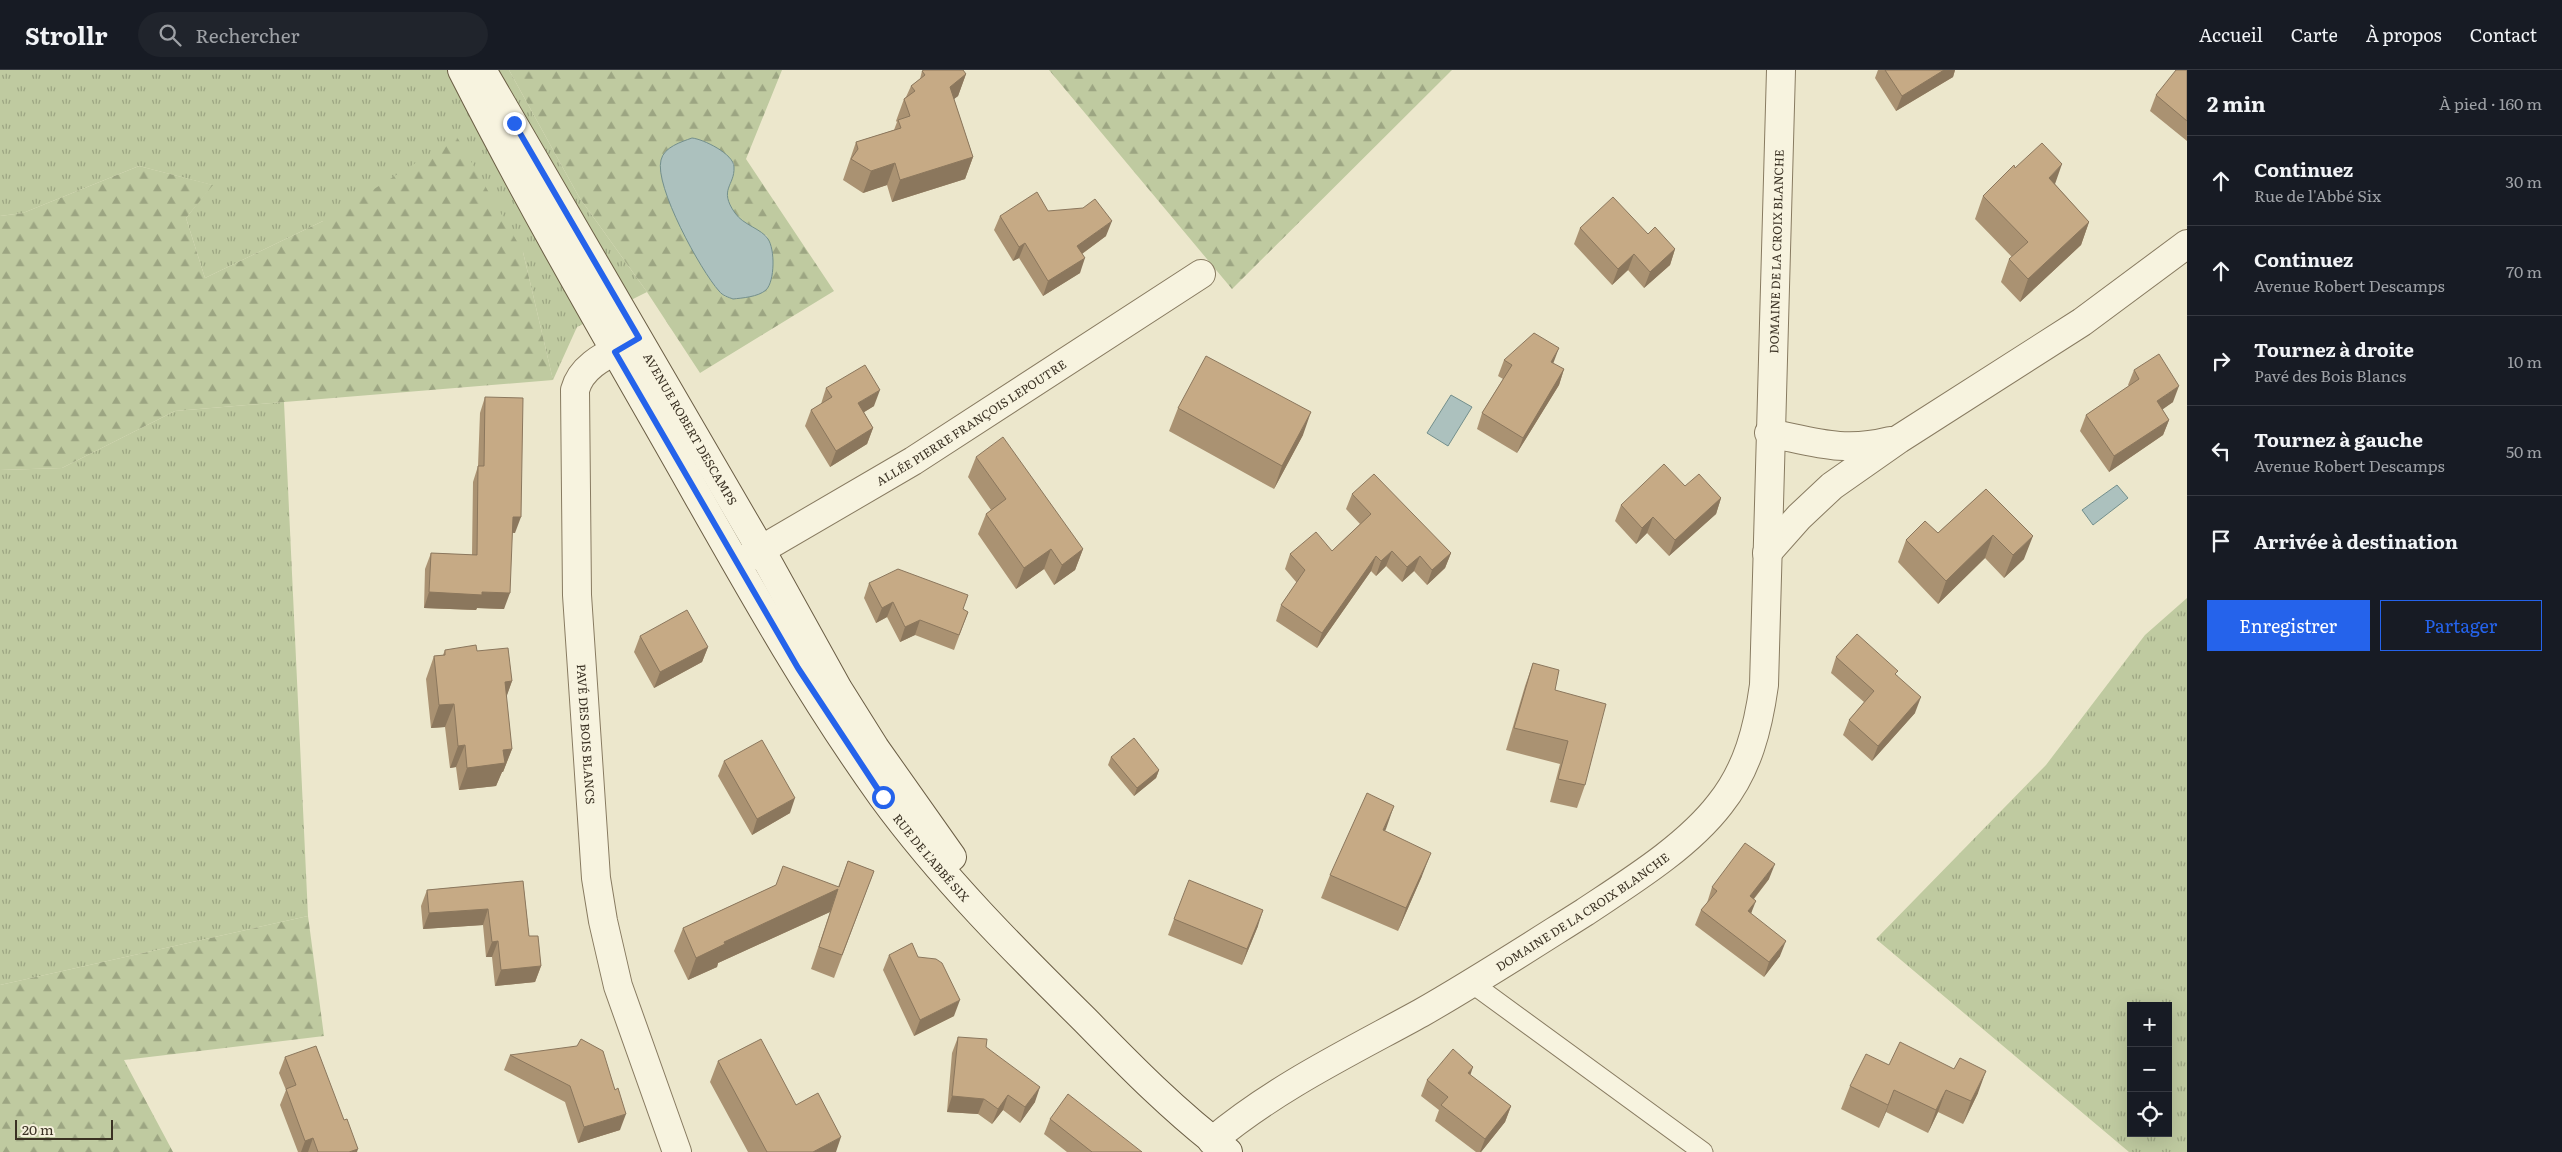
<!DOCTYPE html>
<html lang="fr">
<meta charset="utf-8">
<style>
body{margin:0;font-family:Literata,serif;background:#20242c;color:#f1f3f6}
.controls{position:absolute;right:15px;bottom:15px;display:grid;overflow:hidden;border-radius:0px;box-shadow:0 5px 20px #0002}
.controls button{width:45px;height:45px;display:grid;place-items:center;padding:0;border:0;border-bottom:1px solid #363941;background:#171b24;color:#f1f3f6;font:25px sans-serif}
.scale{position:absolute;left:15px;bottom:12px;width:98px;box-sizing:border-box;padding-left:5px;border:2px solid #3a3123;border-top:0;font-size:14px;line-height:18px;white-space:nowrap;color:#3a3123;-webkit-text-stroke:4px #f4f0db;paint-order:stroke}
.stop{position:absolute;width:15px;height:15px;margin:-11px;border:4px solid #2563eb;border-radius:50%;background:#fff}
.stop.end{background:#2563eb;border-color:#fff;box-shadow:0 1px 5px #0008}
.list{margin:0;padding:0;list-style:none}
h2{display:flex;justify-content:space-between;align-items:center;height:65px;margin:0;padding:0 20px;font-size:21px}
h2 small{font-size:16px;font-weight:400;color:#9ea1a6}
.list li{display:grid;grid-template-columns:32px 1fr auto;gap:15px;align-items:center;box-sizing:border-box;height:90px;padding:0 20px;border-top:1px solid #363941}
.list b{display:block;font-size:19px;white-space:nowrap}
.list p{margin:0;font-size:16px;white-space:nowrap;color:#9ea1a6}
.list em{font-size:16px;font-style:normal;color:#9ea1a6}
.actions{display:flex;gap:10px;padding:15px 20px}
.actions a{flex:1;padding:11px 0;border:1px solid #2563eb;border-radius:0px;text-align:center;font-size:18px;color:#2563eb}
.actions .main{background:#2563eb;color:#fff}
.icon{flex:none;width:28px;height:28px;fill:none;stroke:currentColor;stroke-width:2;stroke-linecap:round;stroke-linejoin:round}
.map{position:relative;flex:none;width:2187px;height:1082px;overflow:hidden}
header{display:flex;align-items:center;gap:30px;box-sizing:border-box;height:70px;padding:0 25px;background:#171b24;border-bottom:1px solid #363941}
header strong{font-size:24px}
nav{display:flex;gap:28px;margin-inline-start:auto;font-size:18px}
.search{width:350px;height:45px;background:#20242c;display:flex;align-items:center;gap:12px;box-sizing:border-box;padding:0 18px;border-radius:28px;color:#9ea1a6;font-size:19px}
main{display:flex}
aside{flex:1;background:#171b24}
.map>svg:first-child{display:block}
</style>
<header>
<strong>Strollr</strong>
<div class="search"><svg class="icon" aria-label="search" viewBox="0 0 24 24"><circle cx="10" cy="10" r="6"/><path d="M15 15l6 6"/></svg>Rechercher</div>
<nav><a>Accueil</a><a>Carte</a><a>À propos</a><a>Contact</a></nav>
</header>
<main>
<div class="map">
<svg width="2187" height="1082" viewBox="0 0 2187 1082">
<defs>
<pattern id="grass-tufts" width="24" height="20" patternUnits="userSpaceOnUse" patternTransform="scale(1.25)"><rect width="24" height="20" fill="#bfcaa0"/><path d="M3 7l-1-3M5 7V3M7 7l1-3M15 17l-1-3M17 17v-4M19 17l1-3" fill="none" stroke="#9ca582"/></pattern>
<pattern id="forest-firs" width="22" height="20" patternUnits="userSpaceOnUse" patternTransform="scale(1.25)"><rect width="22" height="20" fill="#bfcaa0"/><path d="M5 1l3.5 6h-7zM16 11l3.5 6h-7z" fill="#9ca582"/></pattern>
</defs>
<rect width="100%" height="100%" fill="#ece7cc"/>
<path fill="url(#grass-tufts)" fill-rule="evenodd" d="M0 0H509L579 127 647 222 577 257 553 310 523 182 323 151 205 208 186 148 212 115 139 96 23 143 0 146Z
M284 332 308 846 0 915V400L62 398 175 341Z
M2187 528V1082H2129L1876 869 2046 695 2145 565ZM2131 936H2168V1063H2131Z"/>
<path fill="url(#forest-firs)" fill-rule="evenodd" d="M509 0H782L746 89 834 221 700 303 647 222 579 127ZM692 68 734 93C735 102 729 108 727 116 721 141 749 157 767 166 772 185 775 201 766 220 751 225 739 232 724 226L664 83 673 76Z
M1049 0H1452L1232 219Z
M457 67 523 182 553 310 175 341 62 398 0 400V146L23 143 139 96 213 115 186 148 205 208 323 151Z
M308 846 324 966 124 990 173 1082H0V915Z"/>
<path fill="#acc1be" stroke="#738f8c" d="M692 68C703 69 734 84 734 97 735 116 718 119 735 143 743 155 762 159 768 169 775 179 775 211 766 220 758 227 742 228 733 229 728 227 723 226 719 221 701 201 654 116 661 90 664 77 681 72 692 68Z
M1451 325 1472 337 1448 376 1427 363Z
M2117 415 2128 428 2093 455 2082 440Z"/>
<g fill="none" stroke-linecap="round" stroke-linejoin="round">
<g stroke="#887b61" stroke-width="21">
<path id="lane" d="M1473 914 1703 1082"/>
</g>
<g stroke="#887b61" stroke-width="30">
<g id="street">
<path id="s1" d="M635 270C612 283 582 293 575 320L577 525 596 808 603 851 618 916 677 1082"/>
<path d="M1769 363C1815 372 1843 383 1890 371"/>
<path d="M1767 483 1799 447 1832 416 1899 369 2082 252 2187 174"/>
<path id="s2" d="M740 492 913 391 1201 204"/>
<path id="s3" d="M1212 1071C1275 1018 1350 982 1421 943 1477 911 1531 876 1585 842 1630 812 1687 777 1720 734 1748 699 1758 658 1764 615L1781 0"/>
</g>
</g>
<g stroke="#6a5d44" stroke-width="30">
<g id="secondary">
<path id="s4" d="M462 0C526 126 596 248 666 370 735 491 801 613 882 726 942 808 1013 879 1085 950 1130 996 1176 1043 1228 1082"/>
<path id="s5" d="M482 0 761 480 838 619 875 678 952 787"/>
</g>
</g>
<use href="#lane" stroke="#f7f3df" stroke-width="19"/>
<use href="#street" stroke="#f7f3df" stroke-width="28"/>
<use href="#secondary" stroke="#f7f3df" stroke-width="28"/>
</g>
<path fill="#aa9272" d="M1878 0H1955L1953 7 1896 41 1875 8Z
M2187 0V71L2150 41 2156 25Z
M922 1 966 4 958 26 954 29 973 87 965 109 892 132 887 115 863 123 843 110 856 72 894 60 897 52 896 51 904 29 906 27 911 16 920 9Z
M2015 98 2055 114 2089 152 2081 175 2020 232 2001 212 2009 189 2012 187 1975 149 1983 126Z
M1048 141 1106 166 1082 184 1080 203 1043 226 1019 188 1013 191 994 160 1000 146Z
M1580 158 1648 164 1675 179 1670 195 1644 218 1628 200 1612 215 1574 174Z
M1504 290 1564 299 1559 315 1517 383 1477 359 1482 343 1503 309 1498 306Z
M2134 300 2173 332 2162 339 2169 350 2163 365 2109 402 2080 361 2086 345 2129 316 2128 315Z
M826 318 874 336 864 342 873 358 867 374 830 397 805 356 811 340 821 334Z
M485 327 515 463H512L504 539 477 538 476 540 424 538 425 499 431 483 472 485 473 412 478 396 480 343Z
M1178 338 1303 365 1274 419 1169 361Z
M976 387 1083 479 1075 500 1054 515 1044 499 1016 519 978 464 986 444 991 440 968 407Z
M1685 416 1721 428 1716 444 1669 486 1647 463 1636 474 1615 451 1621 435Z
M1986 419 2024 489 2004 508 1985 488 1938 534 1898 492 1906 470 1938 463Z
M1352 424 1451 483 1445 498 1427 515 1414 501 1402 512 1386 496 1376 506 1371 501 1317 578 1276 551 1281 535 1297 513 1285 499 1290 484 1332 481 1360 454 1346 439Z
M869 513 963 539 968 542 954 580 915 565 900 572 887 547 876 553 864 528Z
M640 566 708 577 702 592 654 618 634 582Z
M445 580 477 581 512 611 506 627 512 679 503 702H502L496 716 459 720 456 697 450 698 445 657 431 658 426 609 434 586 443 585Z
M1836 587 1897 605 1915 643 1872 691 1843 665 1849 650 1864 632 1831 603Z
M1533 593 1555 620 1585 715 1577 738 1550 732 1560 694 1506 680 1525 616Z
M1111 687 1159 700 1156 708 1134 726 1108 695Z
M724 691 790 743 752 765 718 706Z
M1385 761 1422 806 1398 861 1321 828 1330 805Z
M848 791 874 801 834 908 811 899 830 842 718 893 717 897 688 910 674 881 683 858 776 815 838 817Z
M1769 809 1754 829 1751 844 1780 886 1764 907 1695 855 1701 840 1707 833 1712 817Z
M523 811 529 866 541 896 535 912 495 916 492 887H486L483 855 423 859 421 836 427 820Z
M1174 849 1258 856 1242 895 1168 865Z
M889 885 918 887 954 946 914 966 883 900Z
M958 967 986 977 1035 1032 1020 1053 1003 1040 992 1054 978 1044 947 1042 952 983Z
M510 985 615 1020 620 1060 578 1073 565 1032 504 1000Z
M285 987 344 1050 357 1082H298L280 1035 286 1020 279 1003Z
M718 991 796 1035 836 1082H748L710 1012Z
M1889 995 1978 1023 1963 1054 1938 1042 1928 1063 1886 1042 1879 1058 1841 1039 1850 1016Z
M1470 1005 1511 1036 1505 1052 1481 1082H1476L1435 1051 1439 1040 1421 1026 1427 1010Z
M1050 1049 1142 1082H1067L1044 1064Z"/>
<path fill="#8b775d" d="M1944 0H1955L1953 7 1896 41 1902 26Z
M966 4 958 26 942 38 950 17Z
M973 87 965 109 892 132 900 110Z
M895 93 887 115 863 123 871 101Z
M2062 94 2054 117 2049 108Z
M1112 151 1106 166 1072 191 1077 176Z
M2089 152 2081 175 2020 232 2028 209Z
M1025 173 1019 188 1013 191 1019 177Z
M1675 179 1670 195 1644 218 1650 202Z
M1634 184 1628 200 1612 215 1618 199Z
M1085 188 1080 203 1043 226 1048 211Z
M1559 278 1553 294 1551 292Z
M1564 299 1559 315 1517 383 1523 368Z
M2179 316 2173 332 2152 347 2157 331Z
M880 320 874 336 853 349 858 333Z
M1311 342 1303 365 1274 419 1282 396Z
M2169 350 2163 365 2109 402 2114 386Z
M873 358 867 374 830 397 836 381Z
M1721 428 1716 444 1669 486 1675 470Z
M513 447H521L515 463 507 462Z
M1653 447 1647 463 1636 474 1642 458Z
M1993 465 1985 488 1938 534 1946 511Z
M2033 466 2024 489 2004 508 2013 485Z
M1051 479 1044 499 1016 519 1024 498Z
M1083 479 1075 500 1054 515 1062 495Z
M1392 481 1386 496 1376 506 1381 491Z
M1451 483 1445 498 1427 515 1432 500Z
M1376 486 1371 501 1317 578 1322 563Z
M1420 486 1414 501 1402 512 1407 497Z
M429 522H482L510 523 504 539 477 538 476 540 424 538Z
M893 532 887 547 876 553 882 538Z
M920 550 915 565 900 572 905 557Z
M708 577 702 592 654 618 660 602Z
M512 611 504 634 505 612Z
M1921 627 1915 643 1872 691 1878 676Z
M454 634 445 657 431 658 439 635Z
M465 675 456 697 450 698 458 676Z
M512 679 503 702H502L496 716 459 720 467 698 503 680Z
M1159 700 1156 708 1134 726 1137 718Z
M795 728 790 743 752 765 757 749Z
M1394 736 1386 759 1375 783 1383 760Z
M1431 783 1422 806 1398 861 1406 838Z
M1775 794 1769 809 1744 841 1750 826Z
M838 819 830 842 718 893 717 897 688 910 696 888 724 872Z
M1756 831 1750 846 1748 841Z
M488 839 483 855 423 859 429 843Z
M1263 840 1258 856 1242 895 1247 879Z
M498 871 492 887H486L492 872Z
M1786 871 1780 886 1764 907 1769 892Z
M541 896 535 912 495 916 501 900Z
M960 930 954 946 914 966 920 950Z
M1473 997 1468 1012V1003Z
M1986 1001 1978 1023 1963 1054 1971 1031Z
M1040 1017 1035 1032 1020 1053 1025 1037Z
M1894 1020 1886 1042 1879 1058 1888 1035Z
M1946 1020 1938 1042 1928 1063 1936 1040Z
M1008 1025 1003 1040 992 1054 998 1039Z
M952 1026 984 1029 978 1044 947 1042Z
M1511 1036 1505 1052 1481 1082H1480L1485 1069Z
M626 1044 620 1060 578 1073 584 1057Z
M841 1067 836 1082H813Z
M313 1068 308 1082H301L305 1071Z
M358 1079 357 1082H349Z"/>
<path fill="#c6aa85" stroke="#8b775d" d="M924 0H963L966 4 950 17 973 87 900 110 895 93 871 101 851 89 858 79 856 72 901 58 898 50 910 46 904 29 915 21 911 16 925 5 922 1Z
M1885 0H1944L1902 26Z
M2176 0H2187V51L2156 25Z
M2042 73 2062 94 2049 108 2089 152 2028 209 2009 189 2028 172 1983 126 2014 95 2015 98Z
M1037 122 1048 141 1083 138 1095 129 1112 151 1077 176 1085 188 1048 211 1025 173 1019 177 1000 146Z
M1613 127 1648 164 1655 157 1675 179 1650 202 1634 184 1618 199 1580 158Z
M1534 263 1559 278 1551 292 1564 299 1523 368 1482 343 1512 295 1504 290Z
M2159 284 2179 316 2157 331 2169 350 2114 386 2086 345 2139 309 2134 300Z
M1206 286 1311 342 1282 396 1178 338Z
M865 295 880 320 858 333 873 358 836 381 811 340 832 327 826 318Z
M485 327 523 328 521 447H513L510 523 482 522V525L429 522 431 483 477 485 478 396H484Z
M1003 367 1083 479 1062 495 1051 479 1024 498 986 444 1006 429 976 387Z
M1664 394 1685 416 1699 404 1721 428 1675 470 1653 447 1642 458 1621 435Z
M1374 404 1451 483 1432 500 1420 486 1407 497 1392 481 1381 491 1376 486 1322 563 1281 535 1305 500 1290 484 1316 462 1332 481 1371 444 1352 424Z
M1986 419 2033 466 2013 485 1993 465 1946 511 1906 470 1925 451 1938 463Z
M898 499 968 525 963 539 968 542 959 565 920 550 905 557 893 532 882 538 869 513Z
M687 540 708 577 660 602 640 566Z
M1857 564 1898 601 1895 604 1921 627 1878 676 1849 650 1874 621 1836 587Z
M476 575 477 581 508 578 512 611 505 612 512 679 503 680 505 693 467 698 465 675 458 676 454 634 439 635 434 586 445 585V580Z
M1533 593 1559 600 1555 620 1606 634 1585 715 1558 709 1568 671 1514 658Z
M1134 668 1159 700 1137 718 1111 687Z
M762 670 795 728 757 749 724 691Z
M1367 723 1394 736 1383 760 1431 783 1406 838 1330 805Z
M1745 773 1775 794 1750 826 1756 831 1748 841 1786 871 1769 892 1701 840 1717 821 1712 817Z
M848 791 874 801 842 885 819 877 838 819 724 872 725 874 696 888 683 858 776 815 783 796 839 817Z
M1189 810 1263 840 1247 879 1174 849Z
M523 811 529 866H538L541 896 501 900 498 871 492 872 488 839 429 843 427 820Z
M912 873 918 887 936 889 942 893 960 930 920 950 889 885Z
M958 967 987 969 986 977 1040 1017 1025 1037 1008 1025 998 1039 984 1029 952 1026Z
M581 969 603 981 615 1020 618 1018 626 1044 584 1057 570 1016 510 985 577 976Z
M761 969 796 1035 818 1023 841 1067 813 1082H767L718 991Z
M1900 972 1954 999 1960 988 1986 1001 1971 1031 1946 1020 1936 1040 1894 1020 1888 1035 1850 1016 1866 984 1889 995Z
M316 976 344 1050 347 1049 358 1079 349 1082H318L313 1068 305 1071 286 1019 296 1015 285 987Z
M1453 979 1473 997 1468 1003 1511 1036 1485 1069 1441 1035 1448 1027 1427 1010Z
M1068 1024 1142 1082H1092L1050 1049Z"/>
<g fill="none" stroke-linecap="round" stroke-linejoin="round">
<path stroke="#2563eb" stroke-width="6" d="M514 53 639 268 615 282 798 598 883 727"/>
</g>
<g text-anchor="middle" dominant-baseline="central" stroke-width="4.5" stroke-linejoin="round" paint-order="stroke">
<g font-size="12" fill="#3a3123" stroke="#f4f0db">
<text stroke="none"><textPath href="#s3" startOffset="1174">DOMAINE DE LA CROIX BLANCHE</textPath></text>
<text stroke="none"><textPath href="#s2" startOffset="270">ALLÉE PIERRE FRANÇOIS LEPOUTRE</textPath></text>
<text stroke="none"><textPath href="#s5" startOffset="415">AVENUE ROBERT DESCAMPS</textPath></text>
<text stroke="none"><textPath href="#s1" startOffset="425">PAVÉ DES BOIS BLANCS</textPath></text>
<text stroke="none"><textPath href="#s4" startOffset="918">RUE DE L'ABBÉ SIX</textPath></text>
<text stroke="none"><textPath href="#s3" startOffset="436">DOMAINE DE LA CROIX BLANCHE</textPath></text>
</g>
</g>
</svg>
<div class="controls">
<button>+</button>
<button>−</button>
<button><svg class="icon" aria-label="locate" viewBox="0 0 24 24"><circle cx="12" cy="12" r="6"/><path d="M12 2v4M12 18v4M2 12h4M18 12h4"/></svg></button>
</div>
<div class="scale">20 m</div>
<div class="stop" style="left:883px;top:727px"></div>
<div class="stop end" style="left:514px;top:53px"></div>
</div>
<aside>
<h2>2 min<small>À pied · 160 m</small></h2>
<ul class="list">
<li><svg class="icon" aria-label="ahead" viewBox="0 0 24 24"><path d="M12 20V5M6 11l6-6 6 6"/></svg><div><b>Continuez</b><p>Rue de l'Abbé Six</p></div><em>30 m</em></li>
<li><svg class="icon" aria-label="ahead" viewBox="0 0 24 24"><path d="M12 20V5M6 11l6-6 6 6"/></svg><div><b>Continuez</b><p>Avenue Robert Descamps</p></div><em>70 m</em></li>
<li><svg class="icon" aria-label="right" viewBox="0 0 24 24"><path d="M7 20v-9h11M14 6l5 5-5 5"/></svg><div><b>Tournez à droite</b><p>Pavé des Bois Blancs</p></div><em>10 m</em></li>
<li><svg class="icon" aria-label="left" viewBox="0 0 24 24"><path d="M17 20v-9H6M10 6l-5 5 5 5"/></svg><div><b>Tournez à gauche</b><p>Avenue Robert Descamps</p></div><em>50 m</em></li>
<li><svg class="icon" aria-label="arrive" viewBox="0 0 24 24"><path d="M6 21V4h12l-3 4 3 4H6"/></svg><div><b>Arrivée à destination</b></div></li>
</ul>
<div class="actions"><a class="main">Enregistrer</a><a>Partager</a></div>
</aside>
</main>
